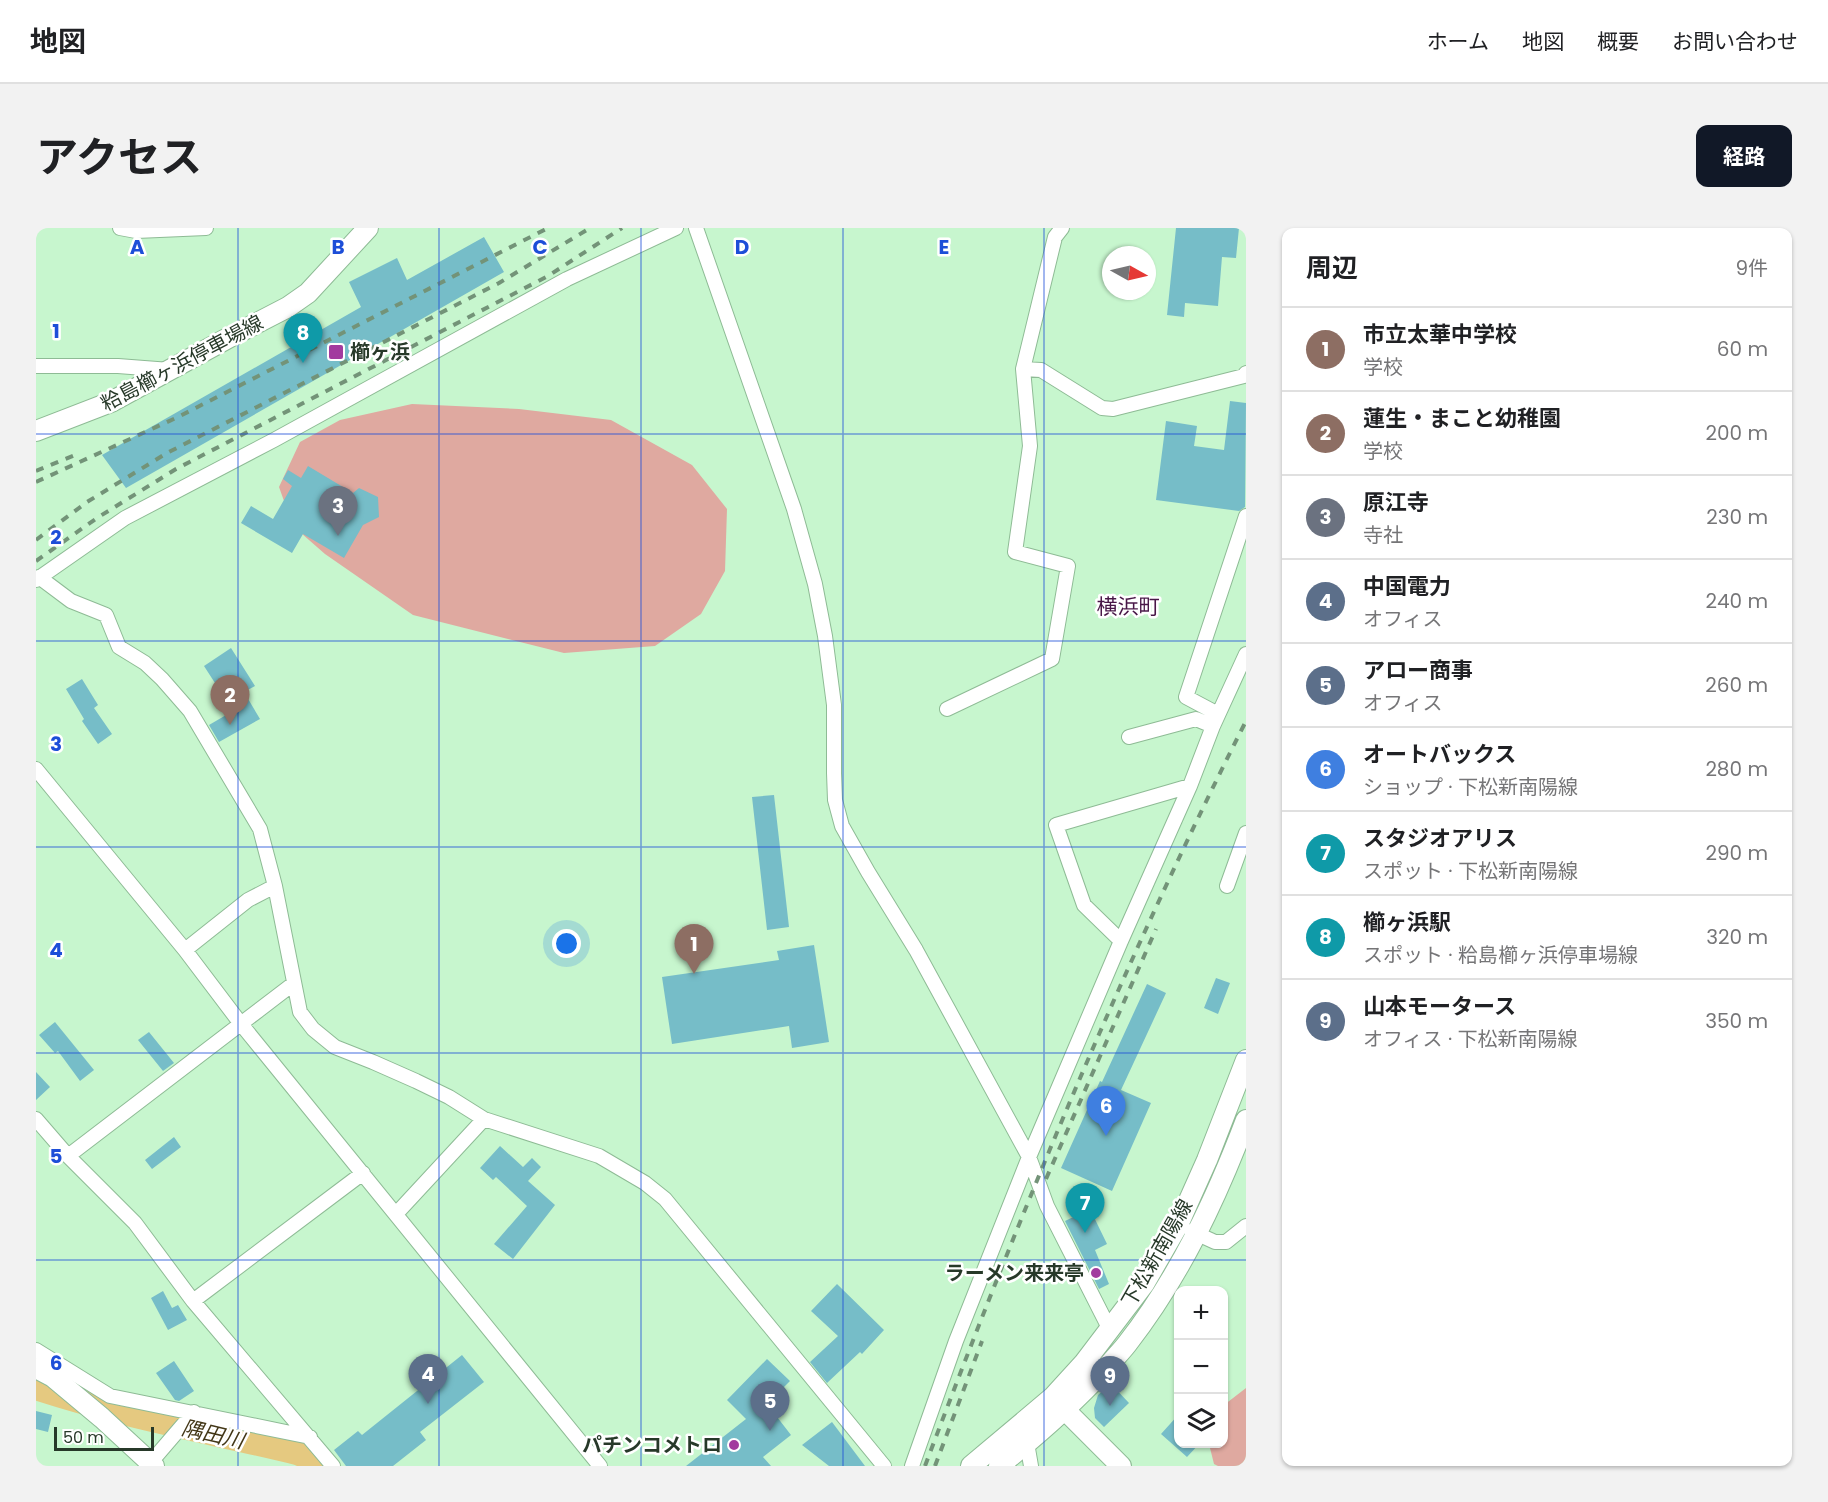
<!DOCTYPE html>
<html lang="ja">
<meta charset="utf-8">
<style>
body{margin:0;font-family:Poppins,"Noto Sans JP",sans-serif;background:#f2f2f2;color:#202124}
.controls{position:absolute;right:18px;bottom:18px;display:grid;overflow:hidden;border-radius:12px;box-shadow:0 2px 4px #0004}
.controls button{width:54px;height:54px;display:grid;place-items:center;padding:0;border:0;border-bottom:2px solid #e0e0e0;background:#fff;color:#202124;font:30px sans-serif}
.compass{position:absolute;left:1066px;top:18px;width:54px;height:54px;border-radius:50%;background:#fff;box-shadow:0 2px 4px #0004;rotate:98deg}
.scale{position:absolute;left:18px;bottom:15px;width:100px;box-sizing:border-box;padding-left:6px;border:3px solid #273929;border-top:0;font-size:16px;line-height:21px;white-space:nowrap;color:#273929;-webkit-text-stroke:4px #fff;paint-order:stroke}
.you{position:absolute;left:531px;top:716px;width:21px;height:21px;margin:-15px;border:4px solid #fff;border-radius:50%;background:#1a73e8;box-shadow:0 0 0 9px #1a73e833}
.badge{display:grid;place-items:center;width:39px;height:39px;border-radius:50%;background:#111827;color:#fff;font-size:20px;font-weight:700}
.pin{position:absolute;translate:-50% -50px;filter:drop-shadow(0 2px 3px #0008)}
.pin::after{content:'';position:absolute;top:32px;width:21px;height:18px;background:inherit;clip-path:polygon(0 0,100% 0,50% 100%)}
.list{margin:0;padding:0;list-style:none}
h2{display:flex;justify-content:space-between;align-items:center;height:78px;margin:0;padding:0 24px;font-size:26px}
h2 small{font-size:20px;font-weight:400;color:#757577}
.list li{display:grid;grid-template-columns:39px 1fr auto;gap:18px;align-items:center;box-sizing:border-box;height:84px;padding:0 24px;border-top:2px solid #e0e0e0}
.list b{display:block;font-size:22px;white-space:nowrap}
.list p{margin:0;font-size:20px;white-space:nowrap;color:#757577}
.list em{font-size:20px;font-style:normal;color:#757577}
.icon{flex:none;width:33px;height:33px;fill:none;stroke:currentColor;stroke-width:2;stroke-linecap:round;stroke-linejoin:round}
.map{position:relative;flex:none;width:1210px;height:1238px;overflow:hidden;border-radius:12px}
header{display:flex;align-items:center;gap:36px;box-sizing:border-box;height:84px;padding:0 30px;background:#fff;border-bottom:2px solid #e0e0e0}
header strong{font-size:28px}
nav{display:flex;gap:33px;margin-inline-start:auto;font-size:21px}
.intro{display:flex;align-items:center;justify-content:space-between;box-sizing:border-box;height:144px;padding:0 36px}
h1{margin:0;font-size:42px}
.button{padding:15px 27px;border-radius:12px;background:#111827;color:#fff;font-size:21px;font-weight:700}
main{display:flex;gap:36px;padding:0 36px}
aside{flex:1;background:#fff;border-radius:12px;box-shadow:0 2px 4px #0004}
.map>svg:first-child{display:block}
</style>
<header>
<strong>地図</strong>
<nav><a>ホーム</a><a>地図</a><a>概要</a><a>お問い合わせ</a></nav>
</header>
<div class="intro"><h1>アクセス</h1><a class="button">経路</a></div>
<main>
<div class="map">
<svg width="1210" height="1238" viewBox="0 0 1210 1238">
<rect width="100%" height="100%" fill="#c7f6ce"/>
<path fill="#dfa9a0" d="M376 176 483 181 575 192 656 237 691 281 689 343 665 386 619 418 528 425 377 387 289 326 257 298 243 259 264 214 304 192Z
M1210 1160V1238H1182L1178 1236 1173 1216H1188V1177Z"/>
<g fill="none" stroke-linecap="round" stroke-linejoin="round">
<path stroke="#e5c980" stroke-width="24" d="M0 1160C85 1188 174 1204 261 1225L278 1232 282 1238"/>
</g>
<path fill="#76bdc8" d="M1140 0H1203L1200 30 1186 29 1182 78 1149 75 1148 89 1131 87Z
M448 9 468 44 90 260 66 227 325 79 313 54 361 30 371 52Z
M1194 173 1210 175 1209 279 1203 283 1120 272 1130 193 1161 198 1158 218 1188 222Z
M272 238 317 265 323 260 342 269 343 289 327 297 308 330 267 306 256 325 205 295 215 278 237 291 256 258 247 251 252 242 265 250Z
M195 420 219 458 208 464 224 491 183 514 173 497 197 483 168 438Z
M46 451 62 477 58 480 76 506 62 516 46 493 48 491 30 461Z
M738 567 753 699 731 702 716 569Z
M778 717 793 814 756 820 753 798 636 816 626 749 743 732 741 723Z
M1180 750 1194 755 1182 786 1168 780Z
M1111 756 1130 765 1085 862 1115 875 1076 963 1025 940 1064 853 1066 854Z
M19 794 58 842 44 853 22 823 19 825 3 807Z
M113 804 138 835 127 843 102 812Z
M0 844 14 859 0 872Z
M138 909 145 919 116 941 109 932Z
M464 918 487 939 496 930 505 939 492 953 519 977 477 1031 458 1016 491 978 460 949 457 952 444 940Z
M1054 981 1071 1016 1059 1022 1073 1056 1063 1061 1029 993Z
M801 1056 848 1102 826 1126 824 1124 791 1155 774 1134 802 1108 775 1083Z
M127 1063 136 1080 142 1077 151 1092 132 1102 115 1070Z
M426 1127 448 1154 384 1204 390 1212 357 1238H310L298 1222 322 1203 326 1207Z
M731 1131 754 1153 731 1176 755 1207 727 1229 735 1238H650L710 1191 691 1172Z
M138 1133 158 1163 143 1173 139 1172 120 1145Z
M1075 1156 1093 1175 1068 1199 1059 1190 1058 1180 1062 1167Z
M0 1183 16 1187 12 1204 0 1201Z
M1143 1186V1215H1164L1151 1229 1125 1206Z
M796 1194 829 1238H793L766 1217Z"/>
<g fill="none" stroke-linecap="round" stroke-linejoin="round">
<g stroke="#8ebb95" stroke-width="16">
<path id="street" d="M84 0 100 3 170 0
M660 0 758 281 779 356 789 408 798 477V545L799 572 806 598 832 644 880 722 993 929 1011 978 1074 1102
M1026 0 1019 9 987 141 1005 142 1066 180 1077 181 1208 148 1210 145
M0 138H82L134 142
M3 349 35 373 70 387 83 419 109 435 126 451 154 483 224 601 239 658 264 784 277 801 299 819 337 834 380 853 413 869 448 891 563 928 609 955 629 971 848 1238
M0 352 89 290 238 212 531 51 640 0
M911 481 1016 431 1032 338 979 324 994 218 987 141
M1182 486 1150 469 1210 288
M1093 509 1160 491 1177 498
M0 541 149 722 205 796 564 1238
M1191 658 1210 605
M1085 713 1048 677 1020 597 1154 558
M149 722 212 672 239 658
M0 891 32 928 99 995 157 1073 297 1238
M32 928 257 756
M360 986 448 891
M1155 1003 1179 1014H1190L1210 998
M157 1073 327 945
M0 1122 74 1168 274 1209
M991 1215 995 1238
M115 1234 158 1184
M876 1238 920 1113 993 929 1085 713 1154 558 1177 498 1210 426"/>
</g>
<g stroke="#8ebb95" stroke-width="22">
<path id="secondary" d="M0 203 75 174 194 109 252 79 272 65 332 0
M0 1140 17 1149 66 1190 118 1238
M1021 1174 1085 1238
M935 1238 1017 1169 1048 1135 1108 1056 1142 997 1171 932 1210 832
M963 1238C1000 1208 1035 1178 1067 1143 1075 1134 1084 1125 1091 1116 1144 1048 1180 971 1210 892"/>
</g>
<use href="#street" stroke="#fff" stroke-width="14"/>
<use href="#secondary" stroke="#fff" stroke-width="20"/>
<path stroke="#739378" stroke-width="4" stroke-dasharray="8 8" stroke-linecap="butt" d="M0 243 39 227
M0 254 142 189 512 0
M0 312 51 274 131 225 463 55 554 0
M0 333 61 290 140 241 512 48 586 0
M1010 951 1120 701
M889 1238C984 985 1088 734 1210 493
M899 1238 946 1113"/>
</g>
<path fill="none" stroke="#1d4ed8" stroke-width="1.5" stroke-opacity="0.55" d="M202 0V1238M403 0V1238M605 0V1238M807 0V1238M1008 0V1238M0 206H1210M0 413H1210M0 619H1210M0 825H1210M0 1032H1210"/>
<g fill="#a23b9f" stroke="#fff" stroke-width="2">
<rect x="292" y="116" width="16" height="16" rx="3"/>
<circle cx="1060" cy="1045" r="6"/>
<circle cx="698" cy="1217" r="6"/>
</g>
<g text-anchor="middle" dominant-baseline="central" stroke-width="5" stroke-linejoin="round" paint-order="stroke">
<g font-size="20" font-weight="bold" fill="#273929" stroke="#fff" text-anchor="end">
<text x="314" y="124" text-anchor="start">櫛ヶ浜</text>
<text x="1048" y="1045">ラーメン来来亭</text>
<text x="686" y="1217">パチンコメトロ</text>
</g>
<g font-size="20" fill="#273929" stroke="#fff">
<text transform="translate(146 135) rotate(-28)">粭島櫛ヶ浜停車場線</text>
<text transform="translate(1121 1025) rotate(-60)">下松新南陽線</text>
</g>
<g font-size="21" fill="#481747" stroke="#fff">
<text x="1092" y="378">横浜町</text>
</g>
<g font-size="21" font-style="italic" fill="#433717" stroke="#fff">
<text transform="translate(177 1206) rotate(13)">隅田川</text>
</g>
</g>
<g font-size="20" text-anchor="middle" font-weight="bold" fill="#1d4ed8" stroke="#fff" stroke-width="5" stroke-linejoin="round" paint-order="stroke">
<text x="101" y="26">A</text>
<text x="302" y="26">B</text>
<text x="504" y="26">C</text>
<text x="706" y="26">D</text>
<text x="908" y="26">E</text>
<text x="20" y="110">1</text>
<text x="20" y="316">2</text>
<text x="20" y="523">3</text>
<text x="20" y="729">4</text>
<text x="20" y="935">5</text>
<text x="20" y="1142">6</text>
</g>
</svg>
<div class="controls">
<button>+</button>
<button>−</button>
<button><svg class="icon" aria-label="layers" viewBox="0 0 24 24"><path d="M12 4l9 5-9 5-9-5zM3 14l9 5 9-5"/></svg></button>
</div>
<svg class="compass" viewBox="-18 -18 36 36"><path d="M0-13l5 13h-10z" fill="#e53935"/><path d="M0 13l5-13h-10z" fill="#757577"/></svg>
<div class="scale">50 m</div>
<div class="you"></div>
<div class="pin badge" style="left:658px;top:746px;background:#8d6e63">1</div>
<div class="pin badge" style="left:194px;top:497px;background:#8d6e63">2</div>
<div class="pin badge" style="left:302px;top:308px;background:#6b7280">3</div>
<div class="pin badge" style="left:392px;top:1176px;background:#5c6f8a">4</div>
<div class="pin badge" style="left:734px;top:1203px;background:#5c6f8a">5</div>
<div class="pin badge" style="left:1070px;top:908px;background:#3f7fe0">6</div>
<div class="pin badge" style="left:1049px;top:1005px;background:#0f9aa8">7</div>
<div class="pin badge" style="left:267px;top:135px;background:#0f9aa8">8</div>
<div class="pin badge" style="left:1074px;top:1178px;background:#5c6f8a">9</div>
</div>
<aside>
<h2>周辺<small>9件</small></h2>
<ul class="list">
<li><span class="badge" style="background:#8d6e63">1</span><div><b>市立太華中学校</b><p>学校</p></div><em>60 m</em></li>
<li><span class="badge" style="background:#8d6e63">2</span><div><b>蓮生・まこと幼稚園</b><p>学校</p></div><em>200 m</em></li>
<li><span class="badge" style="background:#6b7280">3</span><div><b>原江寺</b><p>寺社</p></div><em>230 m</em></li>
<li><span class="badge" style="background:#5c6f8a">4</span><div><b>中国電力</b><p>オフィス</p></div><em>240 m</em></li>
<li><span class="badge" style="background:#5c6f8a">5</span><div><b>アロー商事</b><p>オフィス</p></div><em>260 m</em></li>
<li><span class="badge" style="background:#3f7fe0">6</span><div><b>オートバックス</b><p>ショップ · 下松新南陽線</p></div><em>280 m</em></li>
<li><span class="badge" style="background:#0f9aa8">7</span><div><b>スタジオアリス</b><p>スポット · 下松新南陽線</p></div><em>290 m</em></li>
<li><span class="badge" style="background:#0f9aa8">8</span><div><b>櫛ヶ浜駅</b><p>スポット · 粭島櫛ヶ浜停車場線</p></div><em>320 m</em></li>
<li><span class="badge" style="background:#5c6f8a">9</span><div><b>山本モータース</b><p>オフィス · 下松新南陽線</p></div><em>350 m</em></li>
</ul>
</aside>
</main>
